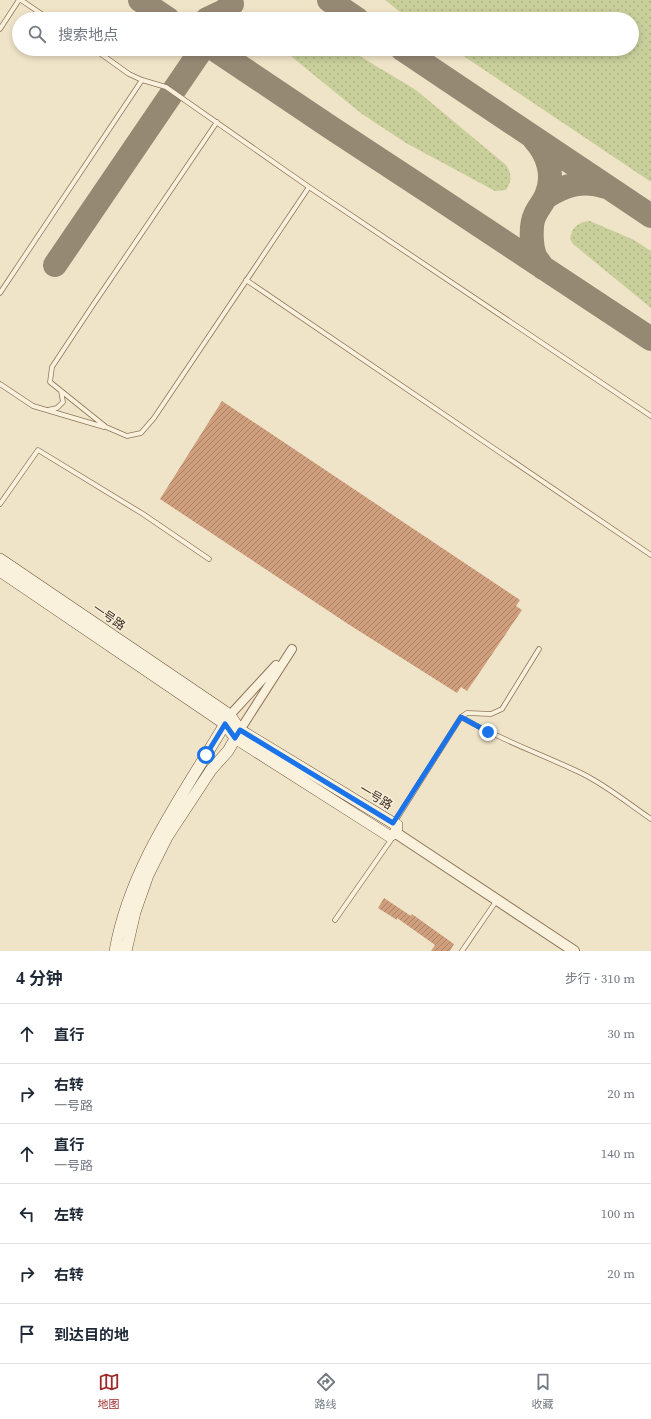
<!DOCTYPE html>
<html lang="zh">
<meta charset="utf-8">
<style>
body{margin:0;font-family:"Source Serif 4","Noto Sans SC",serif;background:#f6f6f7;color:#1f2937}
.stop{position:absolute;width:12px;height:12px;margin:-9px;border:3px solid #1a73e8;border-radius:50%;background:#fff}
.stop.end{background:#1a73e8;border-color:#fff;box-shadow:0 1px 4px #0008}
.list{margin:0;padding:0;list-style:none}
h2{display:flex;justify-content:space-between;align-items:center;height:52px;margin:0;padding:0 16px;font-size:17px}
h2 small{font-size:13px;font-weight:400;color:#747a83}
.list li{display:grid;grid-template-columns:26px 1fr auto;gap:12px;align-items:center;box-sizing:border-box;height:60px;padding:0 16px;border-top:1px solid #e0e1e3}
.list b{display:block;font-size:15px;white-space:nowrap}
.list p{margin:0;font-size:13px;white-space:nowrap;color:#747a83}
.list em{font-size:13px;font-style:normal;color:#747a83}
.icon{flex:none;width:22px;height:22px;fill:none;stroke:currentColor;stroke-width:2;stroke-linecap:round;stroke-linejoin:round}
.map{position:relative;flex:none;width:651px;height:951px;overflow:hidden}
.search{position:absolute;background:#fff;box-shadow:0 2px 6px #0003;left:12px;right:12px;top:12px;height:44px;display:flex;align-items:center;gap:10px;box-sizing:border-box;padding:0 14px;border-radius:22px;color:#747a83;font-size:15px}
.sheet{height:412px;background:#fff}
nav{display:flex;justify-content:space-around;align-items:center;box-sizing:border-box;height:56px;border-top:1px solid #e0e1e3;background:#fff;font-size:11px;color:#747a83}
nav a{display:grid;justify-items:center;gap:2px}
nav .on{color:#9e2a2b}
.map>svg:first-child{display:block}
</style>
<div class="map">
<svg width="651" height="951" viewBox="0 0 651 951">
<defs>
<pattern id="grass-dots" width="8" height="8" patternUnits="userSpaceOnUse"><rect width="8" height="8" fill="#c9cf9b"/><path d="M2 2h.1M6 6h.1" fill="none" stroke="#aeb285" stroke-width="1.8" stroke-linecap="round"/></pattern>
<pattern id="building-hatch" width="6" height="6" patternUnits="userSpaceOnUse"><rect width="6" height="6" fill="#cf9f7d"/><path d="M-1 1l2-2M0 6l6-6M5 7l2-2" fill="none" stroke="#a98266"/></pattern>
</defs>
<rect width="100%" height="100%" fill="#f0e4c8"/>
<path fill="url(#grass-dots)" d="M385 0H651V182L453 49H632V19H409Z
M282 49H348L416 90 506 165C512 174 512 181 506 190L495 191 406 143 362 114Z
M590 221 634 240 651 251V308L573 244 570 239C572 227 578 222 590 221Z"/>
<g fill="none" stroke-linecap="round" stroke-linejoin="round">
<path stroke="#968974" stroke-width="24" d="M140 0 168 19
M329 0 357 19
M207 19 224 11 232 4
M214 49 330 127 432 194 651 339
M402 49 651 216
M534 139C548 154 555 176 546 196 543 203 538 208 535 215 530 225 531 248 536 258 538 261 541 264 543 268
M546 197C565 185 584 179 606 187
M55 265 202 49"/>
</g>
<path fill="url(#building-hatch)" d="M222 401 520 600 516 606 522 610 467 691 461 687 457 693 348 624 160 499Z
M384 898 411 916 412 914 454 944 450 951H431L435 945 397 918V920L378 908Z"/>
<g fill="none" stroke-linecap="round" stroke-linejoin="round">
<g stroke="#8d765c" stroke-width="5.5">
<path id="service" d="M21 0 49 19
M0 29 19 0
M94 49 129 74 142 80 166 87 309 187 651 416
M217 122 93 305 52 367 50 382 106 427 127 436 141 433 154 418 309 187
M246 280 651 555
M0 293 142 80
M0 384 33 406 104 427
M48 410 57 408 63 402 61 391
M0 504 38 450 143 514 209 559
M461 717C500 740 542 754 583 774 607 786 629 804 651 819
M394 823 461 717 467 713 491 714 502 709 539 649
M335 920 393 837
M462 951 497 900"/>
</g>
<g stroke="#8d765c" stroke-width="10">
<path id="minor" d="M230 715 276 665
M240 730 292 649"/>
</g>
<g stroke="#8d765c" stroke-width="12">
<path id="tertiary" d="M396 833 574 951"/>
</g>
<g stroke="#6f573f" stroke-width="12">
<path id="secondary" d="M0 559 230 715 240 730 393 823 397 825 396 833 389 836 235 738 225 724 0 571
M115 951C130 865 185 792 228 719
M126 951 135 912 148 875 167 837 211 770 228 751 239 732"/>
</g>
<use href="#service" stroke="#faf1dc" stroke-width="4"/>
<use href="#minor" stroke="#faf1dc" stroke-width="8"/>
<use href="#tertiary" stroke="#faf1dc" stroke-width="10"/>
<use href="#secondary" stroke="#faf1dc" stroke-width="11"/>
</g>
<g fill="none" stroke-linecap="round" stroke-linejoin="round">
<path stroke="#1a73e8" stroke-width="5" d="M206 755 225 724 235 738 240 730 393 823 461 717 488 732"/>
</g>
<g text-anchor="middle" dominant-baseline="central" stroke-width="3" stroke-linejoin="round" paint-order="stroke">
<g font-size="12" fill="#3d2e20" stroke="#f7eed8">
<text transform="translate(109 617) rotate(34)">一号路</text>
<text transform="translate(376 797) rotate(31)">一号路</text>
</g>
</g>
</svg>
<div class="stop" style="left:206px;top:755px"></div>
<div class="stop end" style="left:488px;top:732px"></div>
<div class="search"><svg class="icon" aria-label="search" viewBox="0 0 24 24"><circle cx="10" cy="10" r="6"/><path d="M15 15l6 6"/></svg>搜索地点</div>
</div>
<section class="sheet">
<h2>4 分钟<small>步行 · 310 m</small></h2>
<ul class="list">
<li><svg class="icon" aria-label="ahead" viewBox="0 0 24 24"><path d="M12 20V5M6 11l6-6 6 6"/></svg><div><b>直行</b></div><em>30 m</em></li>
<li><svg class="icon" aria-label="right" viewBox="0 0 24 24"><path d="M7 20v-9h11M14 6l5 5-5 5"/></svg><div><b>右转</b><p>一号路</p></div><em>20 m</em></li>
<li><svg class="icon" aria-label="ahead" viewBox="0 0 24 24"><path d="M12 20V5M6 11l6-6 6 6"/></svg><div><b>直行</b><p>一号路</p></div><em>140 m</em></li>
<li><svg class="icon" aria-label="left" viewBox="0 0 24 24"><path d="M17 20v-9H6M10 6l-5 5 5 5"/></svg><div><b>左转</b></div><em>100 m</em></li>
<li><svg class="icon" aria-label="right" viewBox="0 0 24 24"><path d="M7 20v-9h11M14 6l5 5-5 5"/></svg><div><b>右转</b></div><em>20 m</em></li>
<li><svg class="icon" aria-label="arrive" viewBox="0 0 24 24"><path d="M6 21V4h12l-3 4 3 4H6"/></svg><div><b>到达目的地</b></div></li>
</ul>
</section>
<nav>
<a class="on"><svg class="icon" aria-label="map" viewBox="0 0 24 24"><path d="M3 6l6-2 6 2 6-2v14l-6 2-6-2-6 2zM9 4v14M15 6v14"/></svg>地图</a>
<a><svg class="icon" aria-label="directions" viewBox="0 0 24 24"><path d="M12 3l9 9-9 9-9-9zM9 14v-3h6M13 9l2 2-2 2"/></svg>路线</a>
<a><svg class="icon" aria-label="saved" viewBox="0 0 24 24"><path d="M7 4h10v16l-5-4-5 4z"/></svg>收藏</a>
</nav>
